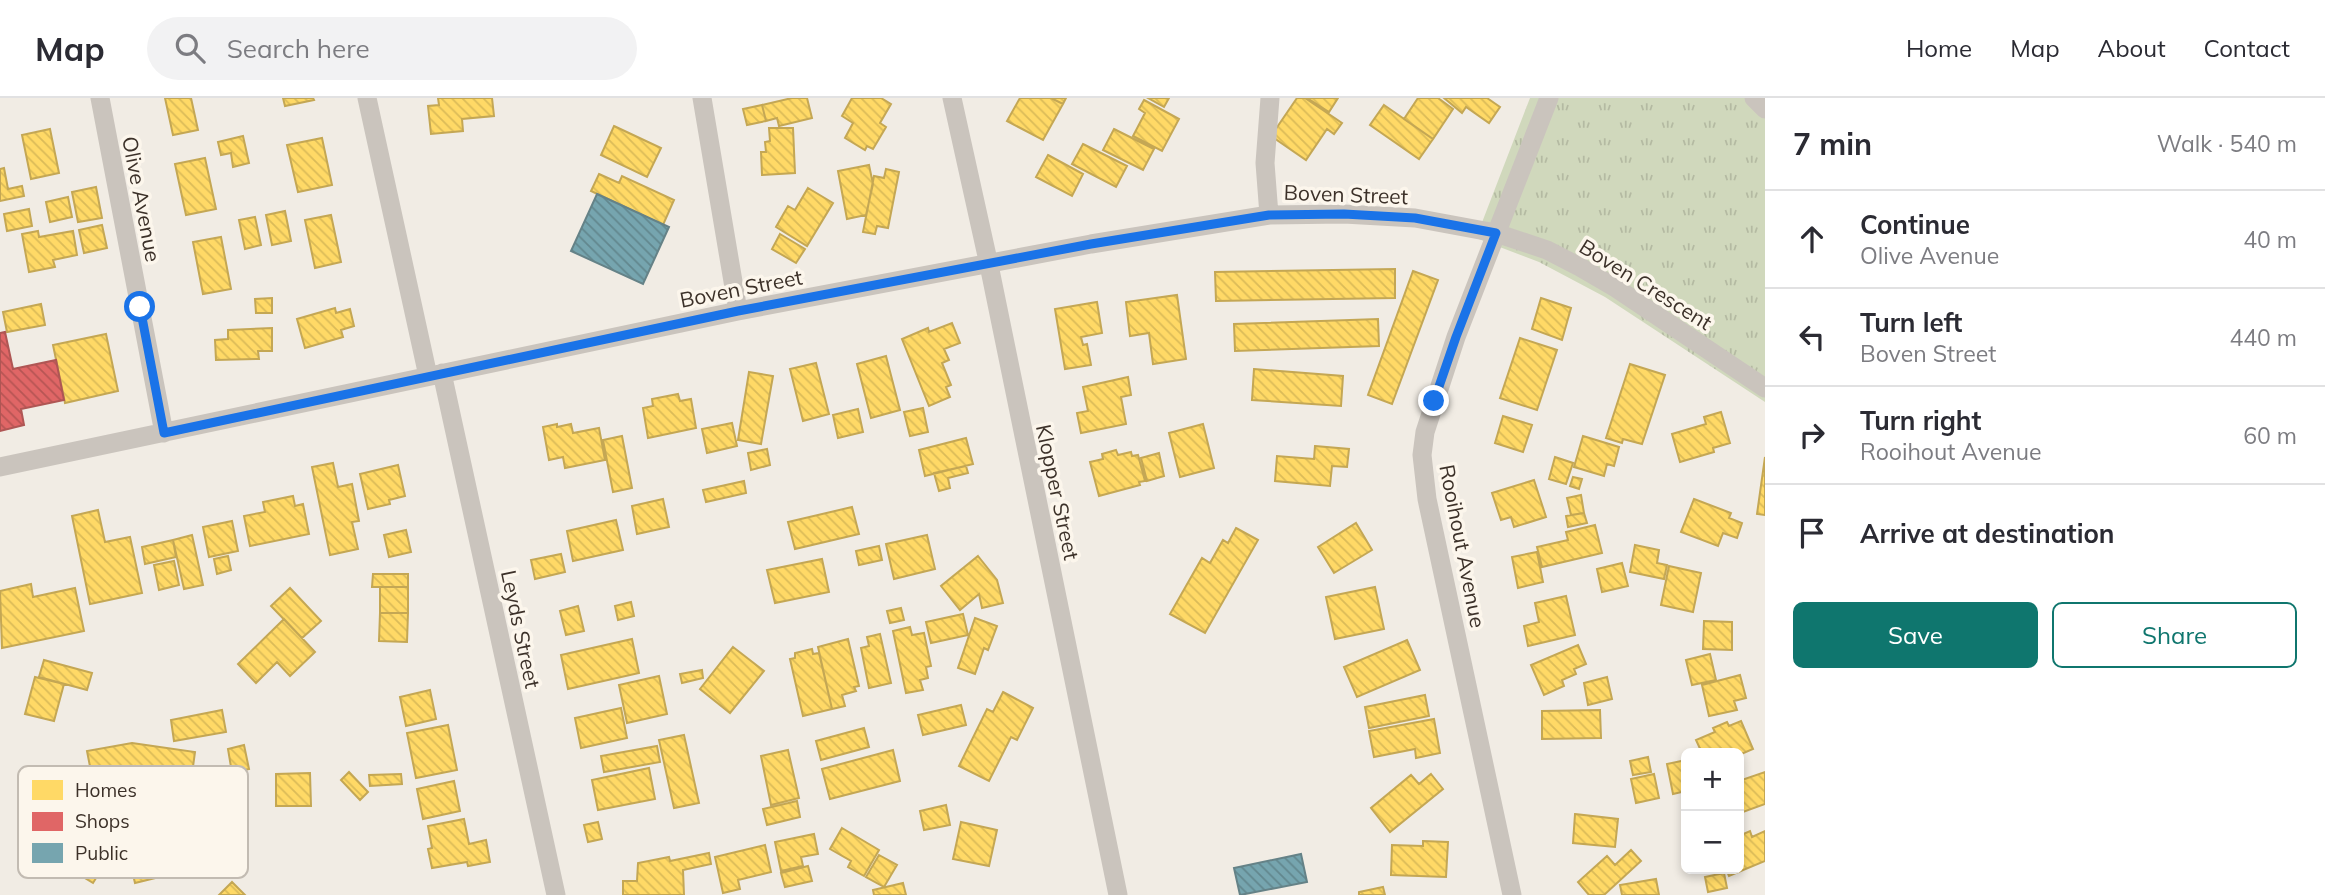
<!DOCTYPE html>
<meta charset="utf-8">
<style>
body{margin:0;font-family:Mulish,sans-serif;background:#f2f2f3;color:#2b2b33}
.controls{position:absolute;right:21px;bottom:21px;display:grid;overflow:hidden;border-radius:10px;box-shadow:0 4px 10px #0003}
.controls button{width:63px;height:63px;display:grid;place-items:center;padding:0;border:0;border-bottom:2px solid #e1e1e2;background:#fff;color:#2b2b33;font:35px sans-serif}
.stop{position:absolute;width:21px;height:21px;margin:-16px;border:5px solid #1a73e8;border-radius:50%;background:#fff}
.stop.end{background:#1a73e8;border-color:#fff;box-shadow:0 2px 7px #0008}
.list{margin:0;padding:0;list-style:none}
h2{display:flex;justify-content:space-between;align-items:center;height:91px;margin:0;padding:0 28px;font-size:30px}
h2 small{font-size:23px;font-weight:400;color:#7c7c81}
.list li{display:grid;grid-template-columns:46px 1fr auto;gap:21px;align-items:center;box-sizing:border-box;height:98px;padding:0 28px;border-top:2px solid #e1e1e2}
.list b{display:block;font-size:26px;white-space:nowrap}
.list p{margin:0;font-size:23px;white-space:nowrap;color:#7c7c81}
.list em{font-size:23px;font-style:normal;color:#7c7c81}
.actions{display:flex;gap:14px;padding:21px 28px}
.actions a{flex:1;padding:16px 0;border:2px solid #0f766e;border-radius:10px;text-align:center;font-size:24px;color:#0f766e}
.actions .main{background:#0f766e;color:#fff}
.icon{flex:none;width:38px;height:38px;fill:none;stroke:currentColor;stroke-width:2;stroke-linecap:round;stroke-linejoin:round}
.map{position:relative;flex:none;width:1765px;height:797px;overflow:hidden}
header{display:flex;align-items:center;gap:42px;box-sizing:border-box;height:98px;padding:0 35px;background:#fff;border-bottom:2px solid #e1e1e2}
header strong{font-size:33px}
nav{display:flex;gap:38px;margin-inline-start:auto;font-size:24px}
.search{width:490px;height:63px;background:#f2f2f3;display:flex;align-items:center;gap:18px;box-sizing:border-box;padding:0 24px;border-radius:38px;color:#7c7c81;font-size:26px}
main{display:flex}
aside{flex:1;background:#fff}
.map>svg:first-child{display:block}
</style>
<header>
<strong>Map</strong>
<div class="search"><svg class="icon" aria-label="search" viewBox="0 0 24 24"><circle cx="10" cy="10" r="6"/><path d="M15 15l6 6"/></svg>Search here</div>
<nav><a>Home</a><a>Map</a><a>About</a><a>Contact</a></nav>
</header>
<main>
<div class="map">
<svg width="1765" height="797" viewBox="0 0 1765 797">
<defs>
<pattern id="grass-tufts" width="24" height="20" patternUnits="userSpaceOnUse" patternTransform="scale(1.75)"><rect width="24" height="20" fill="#d0d8bc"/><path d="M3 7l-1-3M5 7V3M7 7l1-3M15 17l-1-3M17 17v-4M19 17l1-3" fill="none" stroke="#b4baa2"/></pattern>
<pattern id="homes-back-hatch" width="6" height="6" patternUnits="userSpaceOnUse" patternTransform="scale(1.75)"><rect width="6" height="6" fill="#ffd966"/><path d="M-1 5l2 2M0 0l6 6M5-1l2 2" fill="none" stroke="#dbbb58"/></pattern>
<pattern id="shops-back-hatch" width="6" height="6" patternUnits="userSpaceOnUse" patternTransform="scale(1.75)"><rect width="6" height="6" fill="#e06666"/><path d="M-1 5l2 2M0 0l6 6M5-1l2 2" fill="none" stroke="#b75554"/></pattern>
<pattern id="public-back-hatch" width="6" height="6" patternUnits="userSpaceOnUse" patternTransform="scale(1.75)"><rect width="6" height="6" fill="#76a5af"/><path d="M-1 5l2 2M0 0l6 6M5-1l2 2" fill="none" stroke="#62878e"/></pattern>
</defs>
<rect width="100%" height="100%" fill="#f1ece4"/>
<path fill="url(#grass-tufts)" d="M1530 0H1765V304L1605 199 1539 164 1476 140Z"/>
<path fill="url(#homes-back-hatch)" stroke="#c4a754" stroke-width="2" d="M165 0H191L198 32 173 37Z
M283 0H313L314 2 285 8Z
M438 0H492L494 18 462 21 463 33 431 36 428 8 439 7Z
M792 0H807L812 20 779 28 777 20 766 23 762 7Z
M852 0H881L891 6 880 25 886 29 873 51 867 48 865 52 845 40 853 25 842 18Z
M1020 0H1051L1063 6 1043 42 1007 23Z
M1051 0H1066L1063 6Z
M1148 0H1169L1164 9Z
M1297 0H1305L1342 25 1334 36 1327 31 1306 62 1271 38Z
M1307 0H1338L1329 14Z
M1418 0H1438L1453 11 1433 41 1404 21Z
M1444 0H1487L1500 9 1489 25 1466 9 1462 15Z
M1144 2 1179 21 1162 53 1133 38 1145 15 1139 11Z
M762 7 766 23 747 27 743 11Z
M1384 7 1433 41 1419 61 1370 27Z
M614 28 661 50 647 79 601 57Z
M769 30H793L795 75 762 77 761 54H766L765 44 770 43Z
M50 31 59 75 31 81 22 37Z
M1114 31 1154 51 1143 72 1103 52Z
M243 38 249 65 233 69 231 55 221 57 218 44Z
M322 40 332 87 298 94 287 47Z
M1083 46 1127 68 1116 89 1072 66Z
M1048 57 1083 76 1072 98 1036 79Z
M205 60 216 111 186 117 175 66Z
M869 67 873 86 866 117 847 121 838 73Z
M4 70 8 91 22 88 24 98 0 103V71Z
M886 71 899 74 888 130 877 128 875 136 863 134 874 78 884 80Z
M599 76 619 85 622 78 674 102 663 127 591 93Z
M96 89 102 120 78 124 72 94Z
M808 90 833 105 807 148 776 129 788 108 795 112Z
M68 99 72 119 50 124 46 104Z
M29 111 32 128 7 133 4 116Z
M285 113 291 143 272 147 266 117Z
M331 117 341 164 315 170 305 122Z
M255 119 261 147 245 151 239 122Z
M102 127 107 150 84 155 79 132Z
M38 133 39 139 73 133 77 157 53 162 55 169 29 174 22 136Z
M780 136 805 151 796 165 772 151Z
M221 139 231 191 203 196 193 144Z
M1395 171V200L1216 203 1215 174Z
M1413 173 1438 182 1392 306 1368 297Z
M1177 197 1186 261 1153 266 1149 235 1130 238 1126 204Z
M272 200V215H256L255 201Z
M1541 200 1571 210 1562 242 1532 231Z
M1097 204 1102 235 1081 239 1083 247 1087 246 1091 267 1065 271 1055 211Z
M41 206 45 227 7 234 3 214Z
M335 210 336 215 350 211 354 228 341 232 343 239 305 250 297 221Z
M1378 221 1379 248 1235 253 1234 226Z
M952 225 960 245 944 251 949 262 942 265 951 287 946 289 950 299 929 308 902 241 928 230 929 234Z
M272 230V253H258L259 261 216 262 215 242 228 241V232Z
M106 236 118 293 65 305 53 247Z
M1520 240 1557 252 1537 312 1500 300Z
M886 258 900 312 871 320 857 266Z
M816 265 829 316 803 323 790 271Z
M1630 266 1665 277 1642 346 1623 341 1622 345 1606 340Z
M1254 271 1343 278 1341 308 1252 302Z
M749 274 773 278 761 346 738 342Z
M1128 279 1131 297 1121 299 1126 326 1081 335 1077 315 1088 313 1083 289Z
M678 296 680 303 691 301 696 330 648 340 643 310 653 308 652 301Z
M923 310 928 334 910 338 904 314Z
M858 311 863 334 838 340 833 317Z
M1721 314 1730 345 1713 350 1714 354 1680 364 1672 336 1706 326 1704 319Z
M1503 318 1532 327 1523 354 1495 345Z
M732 325 737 348 707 355 702 331Z
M557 326V329L571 326 573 335 599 330 605 362 565 370 563 359 549 362 543 329Z
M1203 326 1214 370 1180 379 1169 335Z
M622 338 632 390 613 394 603 342Z
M1583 338 1619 349 1614 368 1607 366 1604 378 1574 369Z
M966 340 973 366 925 378 919 352Z
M1315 348 1349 351 1347 369 1332 368 1330 388 1275 383 1277 358 1314 361Z
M767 351 770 367 751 372 748 355Z
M1116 352 1118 357 1131 354 1132 358 1138 357 1145 383 1139 384 1140 387 1099 398 1090 364 1103 361 1102 356Z
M1159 355 1164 378 1147 383 1141 360Z
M1555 359 1573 365 1566 386 1549 381Z
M1765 359V417L1757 416Z
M333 365 338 389 352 386 359 423 352 424 358 451 330 457 312 369Z
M398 367 405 398 389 402 390 406 368 411 360 376Z
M966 368 968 375 948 380 950 390 939 393 934 375Z
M1573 379 1582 381 1579 391 1570 388Z
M1534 382 1546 419 1514 429 1511 419 1501 422 1492 395Z
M744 383 746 395 706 404 703 392Z
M1581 397 1584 415 1571 417 1567 400Z
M293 398 295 408 303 406 309 436 250 448 244 418 265 414 263 404Z
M663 401 669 429 637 436 632 408Z
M1694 401 1731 415 1729 420 1742 425 1737 440 1723 435 1718 448 1681 434Z
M852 409 859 436 795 451 788 424Z
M98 412 105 444 130 439 142 495 90 506 72 418Z
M1584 415 1587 425 1568 429 1566 418Z
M616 422 623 452 573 463 567 433Z
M232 423 238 453 209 459 203 429Z
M1356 425 1372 452 1334 475 1318 449Z
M1595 427 1602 455 1542 469 1537 449 1568 442 1566 434Z
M1236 430 1258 442 1205 535 1170 516 1202 460 1210 465 1223 442 1228 445Z
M406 432 411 454 389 459 384 437Z
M192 437 203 487 184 491 173 442Z
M927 437 935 471 894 481 886 446Z
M173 442 176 459 145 466 142 449Z
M1635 447 1659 452 1657 465 1667 467 1664 481 1630 474Z
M879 448 882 462 859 467 856 453Z
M1537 454 1543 484 1518 490 1512 459Z
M561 456 565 474 535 481 531 462Z
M228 458 231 472 217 476 214 461Z
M978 458 997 482 1003 505 982 510 979 496 960 512 941 488Z
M822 461 829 494 775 505 767 472Z
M174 463 179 487 159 492 154 467Z
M1622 465 1628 488 1602 494 1597 471Z
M1669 468 1701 475 1693 514 1661 507Z
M373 476H408V489H372Z
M31 486 33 499 75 490 84 533 2 550 0 493Z
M380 489H408V515H380Z
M1375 489 1384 531 1335 541 1326 499Z
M290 490 321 523 302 540 271 508Z
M1566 498 1575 537 1528 548 1524 528 1539 524 1535 505Z
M631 504 634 518 618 522 615 508Z
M578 508 584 533 566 537 560 513Z
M901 510 904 522 890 525 887 513Z
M380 515H408L407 544 379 543Z
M963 516 968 537 931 545 926 524Z
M975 520 997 528 988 552 984 550 975 576 958 570Z
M284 521 315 554 290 578 277 564 256 585 238 566Z
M1704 523 1732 524V552L1703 551Z
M910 529 912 537 924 535 931 568 926 569 928 580 920 582 923 592 906 595 893 533Z
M880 536 891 585 869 590 861 550 869 548 867 539Z
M632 541 639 575 568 591 561 557Z
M848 541 859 588 854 589 856 593 842 597 845 608 832 611 818 549Z
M1407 542 1420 572 1357 599 1344 569Z
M1578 547 1586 566 1574 571 1576 576 1562 582 1564 588 1544 597 1531 567Z
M733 549 764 573 730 615 700 591Z
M812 551 813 556 819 555 832 611 803 618 790 561 795 560V555Z
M1710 556 1716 582 1692 587 1686 562Z
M44 562 92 575 87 592 39 579Z
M702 572 703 580 682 585 680 576Z
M1740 577 1746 600 1734 603 1737 612 1709 618 1702 587Z
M659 578 667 616 627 625 619 587Z
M35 579 64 586 54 623 25 616Z
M1607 579 1612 601 1588 607 1584 585Z
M430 592 436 621 406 628 400 599Z
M1003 594 1033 610 1017 642 1011 639 989 683 959 668 987 611 993 614Z
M1425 597 1429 618 1369 630 1365 609Z
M961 607 966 627 923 637 918 617Z
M621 610 627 640 581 650 575 620Z
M222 612 226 634 174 643 171 622Z
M1600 612 1601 640 1542 641V613Z
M1434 621 1440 655 1416 660 1415 651 1374 659 1369 633Z
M1741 623 1753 651 1739 657 1702 655 1696 642 1715 634 1713 630 1727 624 1729 628Z
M448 627 457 672 416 680 407 635Z
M864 630 869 649 821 662 816 643Z
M684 637 699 705 674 710 659 642Z
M132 645 195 654 192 676 136 668 137 671 118 675 120 684 94 689 87 653Z
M244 647 249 671 232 675 228 651Z
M657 648 660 664 604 674 601 658Z
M788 652 799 700 771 707 761 658Z
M893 652 900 683 830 701 822 671Z
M1648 659 1651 674 1633 677 1630 663Z
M1686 662V693L1673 696 1667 666Z
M649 670 655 701 598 712 592 682Z
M349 674 368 694 360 702 341 682Z
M1765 674V706L1743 714 1739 702V683Z
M310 675 311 708H276V676Z
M401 676 402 686 370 688 369 677Z
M1431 676 1443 691 1390 734 1371 710 1411 677 1419 686Z
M1654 676 1659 700 1636 705 1631 681Z
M454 683 460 713 423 721 417 691Z
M797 703 800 719 767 727 763 711Z
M946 707 950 727 924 732 920 713Z
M74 716 102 733 99 738 116 748 93 785 48 758 53 750 43 744 58 719 68 725Z
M1575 716 1618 721 1615 749 1573 745Z
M167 719 180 774 135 785 130 764 150 759 142 726Z
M464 721 469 746 486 742 490 764 468 768 467 764 432 770 428 751 432 750 428 728Z
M598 724 602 741 588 744 584 727Z
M961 724 997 732 989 768 953 761Z
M842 730 879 752 864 778 848 769 851 763 830 751Z
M1750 733 1752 739 1765 733V763L1729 778 1726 771H1739V738Z
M814 736 818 756 801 759 803 768 781 773 775 744Z
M1423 743 1448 744 1446 779 1391 777 1392 747 1423 748Z
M765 747 771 774 738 782 740 791 723 795 715 759Z
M1631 752 1641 763 1604 797H1589L1578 784 1607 758 1615 767Z
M709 755 711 766 683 772 684 797H623V783H637L638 765 669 759 670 763Z
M879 757 897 767 884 789 866 779Z
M808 768 812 783 785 789 781 775Z
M1724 775 1727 790 1708 794 1705 779Z
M1656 781 1659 797H1622L1620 787Z
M232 784 245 797H219Z
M903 785 906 797H874L873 792Z
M1383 789 1385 797H1359V794Z"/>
<path fill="url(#shops-back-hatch)" stroke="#af5654" stroke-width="2" d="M5 234 13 271 56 262 64 302 21 311 24 327 0 333V235Z"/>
<path fill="url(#public-back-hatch)" stroke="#658287" stroke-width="2" d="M597 96 669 129 643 186 571 153Z
M1301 756 1307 784 1240 797 1234 770Z"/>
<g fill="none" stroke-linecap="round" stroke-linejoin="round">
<path stroke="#cac4bd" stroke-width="19" d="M100 0 164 335
M367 0 428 278
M702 0 738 213
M952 0 989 167 1118 797
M1754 0 1765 11
M1269 117 1265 65 1270 0
M442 275 556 797
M0 369 738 213 1091 146 1269 117 1344 116 1415 120 1496 135 1547 152 1580 169 1616 190 1765 290
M1512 797 1427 401 1422 357 1425 334 1456 239 1549 0"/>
</g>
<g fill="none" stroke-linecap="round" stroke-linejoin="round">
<path stroke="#1a73e8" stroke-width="9" d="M140 209 164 335 738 213 1091 146 1269 117 1344 116 1415 120 1496 135 1456 239 1434 303"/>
</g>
<g text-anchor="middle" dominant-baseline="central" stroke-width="7" stroke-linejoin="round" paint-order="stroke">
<g font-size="21" fill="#3c3129" stroke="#fcf6ec">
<text transform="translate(1346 96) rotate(2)">Boven Street</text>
<text transform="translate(142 101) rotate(79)">Olive Avenue</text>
<text transform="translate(1646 186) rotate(32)">Boven Crescent</text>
<text transform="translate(741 190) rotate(-11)">Boven Street</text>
<text transform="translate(1058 394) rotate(78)">Klopper Street</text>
<text transform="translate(1463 448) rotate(79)">Rooihout Avenue</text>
<text transform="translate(521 531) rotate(78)">Leyds Street</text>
</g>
</g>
<rect x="18" y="668" width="230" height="112" rx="10" fill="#fcf6ec" stroke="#c2bbb2" stroke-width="2"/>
<rect x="32" y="682" width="31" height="20" fill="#ffd966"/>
<rect x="32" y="714" width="31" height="19" fill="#e06666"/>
<rect x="32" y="745" width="31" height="20" fill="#76a5af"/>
<g font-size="19" fill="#3c3129">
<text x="75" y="699">Homes</text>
<text x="75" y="730">Shops</text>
<text x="75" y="762">Public</text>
</g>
</svg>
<div class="controls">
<button>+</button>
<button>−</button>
</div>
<div class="stop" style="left:140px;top:209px"></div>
<div class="stop end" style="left:1434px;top:303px"></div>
</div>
<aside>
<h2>7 min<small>Walk · 540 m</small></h2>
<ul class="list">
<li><svg class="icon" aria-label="ahead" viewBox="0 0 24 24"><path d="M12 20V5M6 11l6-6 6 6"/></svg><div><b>Continue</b><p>Olive Avenue</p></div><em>40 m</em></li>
<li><svg class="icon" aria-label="left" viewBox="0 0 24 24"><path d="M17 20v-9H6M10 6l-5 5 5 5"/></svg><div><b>Turn left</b><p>Boven Street</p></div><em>440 m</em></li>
<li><svg class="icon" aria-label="right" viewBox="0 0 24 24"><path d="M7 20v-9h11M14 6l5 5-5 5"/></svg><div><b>Turn right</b><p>Rooihout Avenue</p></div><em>60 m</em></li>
<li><svg class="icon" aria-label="arrive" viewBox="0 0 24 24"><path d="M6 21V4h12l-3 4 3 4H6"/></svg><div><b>Arrive at destination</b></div></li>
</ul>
<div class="actions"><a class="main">Save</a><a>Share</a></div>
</aside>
</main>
